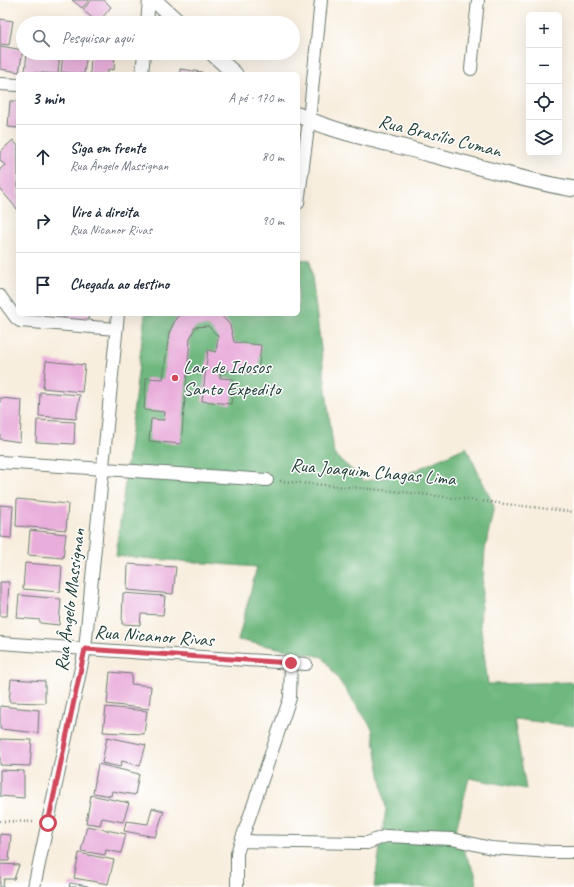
<!DOCTYPE html>
<html lang="pt">
<meta charset="utf-8">
<style>
body{margin:0;font-family:Caveat,sans-serif;background:#f2f2f3;color:#1f2937}
.controls{position:absolute;right:12px;top:12px;display:grid;overflow:hidden;border-radius:6px;box-shadow:0 4px 16px #0002}
.controls button{width:36px;height:36px;display:grid;place-items:center;padding:0;border:0;border-bottom:1px solid #e0e1e3;background:#fff;color:#1f2937;font:20px sans-serif}
.stop{position:absolute;width:12px;height:12px;margin:-9px;border:3px solid #d1495b;border-radius:50%;background:#fff}
.stop.end{background:#d1495b;border-color:#fff;box-shadow:0 1px 4px #0008}
.list{margin:0;padding:0;list-style:none}
h2{display:flex;justify-content:space-between;align-items:center;height:52px;margin:0;padding:0 16px;font-size:17px}
h2 small{font-size:13px;font-weight:400;color:#747a83}
.list li{display:grid;grid-template-columns:26px 1fr auto;gap:12px;align-items:center;box-sizing:border-box;height:64px;padding:0 16px;border-top:1px solid #e0e1e3}
.list b{display:block;font-size:15px;white-space:nowrap}
.list p{margin:0;font-size:13px;white-space:nowrap;color:#747a83}
.list em{font-size:13px;font-style:normal;color:#747a83}
.icon{flex:none;width:22px;height:22px;fill:none;stroke:currentColor;stroke-width:2;stroke-linecap:round;stroke-linejoin:round}
.map{position:relative;flex:none;width:574px;height:887px;overflow:hidden}
.search{position:absolute;background:#fff;box-shadow:0 4px 16px #0002;left:16px;top:16px;width:284px;height:44px;display:flex;align-items:center;gap:10px;box-sizing:border-box;padding:0 14px;border-radius:22px;color:#747a83;font-size:15px}
.panel{position:absolute;background:#fff;box-shadow:0 4px 16px #0002;left:16px;top:72px;width:284px;height:244px;border-radius:6px}
.map>svg:first-child{display:block}
</style>
<div class="map">
<svg width="574" height="887" viewBox="0 0 574 887">
<rect width="100%" height="100%" fill="#fff"/>
<filter id="ink" filterUnits="userSpaceOnUse"><feTurbulence type="fractalNoise" baseFrequency=".025" numOctaves="2"/><feDisplacementMap in="SourceGraphic" scale="8" xChannelSelector="R" yChannelSelector="G"/><feConvolveMatrix kernelMatrix="1 2 1 2 8 2 1 2 1" color-interpolation-filters="sRGB"/></filter>
<filter id="wash" filterUnits="userSpaceOnUse"><feTurbulence type="fractalNoise" baseFrequency=".012" numOctaves="4" result="noise"/><feDisplacementMap in="SourceGraphic" scale="16" xChannelSelector="R" yChannelSelector="G"/><feGaussianBlur stdDeviation="0.9" result="paint"/><feColorMatrix in="noise" values="0 0 0 0 0 0 0 0 0 0 0 0 0 0 0 0 0 1.4 0 .05"/><feComposite in="paint" operator="in"/></filter>
<g filter="url(#wash)">
<rect width="100%" height="100%" fill="#f8eede"/>
<path fill="#6eb77e" stroke="#467a59" d="M298 259 310 260 334 454 364 481 405 475 466 447 494 506 485 550 480 622 488 684 574 682V726L514 719 526 789 469 778 455 834 475 873 476 887H374L386 809 372 728 323 657 238 640 257 567 116 556 145 314H298Z"/>
<g id="blocks">
<path fill="#e9addb" d="M72 0H89L82 8Z
M91 0H104L111 7 98 23 83 10Z
M0 19 13 21 9 45 0 44Z
M0 46 23 50 19 72 0 69Z
M27 53H60L58 74 25 72Z
M63 53H87L84 74 61 72Z
M91 53H115L114 70 108 69V74H90Z
M180 69 202 72V74H180Z
M10 101H18V128L8 127Z
M13 140 18 146V210L0 189V169L5 165 0 160V152Z
M64 314H89L88 325 63 323Z
M181 314H220L230 325 234 342 261 345 258 374 221 370 220 378 234 379 231 404 202 401 208 350 216 352 218 336 208 326 195 327 190 339 181 444 149 441 151 419 164 420 165 412 144 410 146 378 163 379 169 333 176 318Z
M46 361 85 365 82 392 43 388Z
M40 392 80 395 76 419 39 416Z
M0 398 22 400 20 442 0 439Z
M37 420 75 422 74 444 36 442Z
M17 499 68 504 66 530 16 526Z
M0 505 13 506 11 538 0 537Z
M30 530 66 534 63 558 28 555Z
M25 563 62 566 60 592 23 589Z
M128 564 176 567 173 594 127 590Z
M0 582H9L7 616H0Z
M123 593 165 596 163 615 141 614 140 625 122 624Z
M19 595 61 599 59 625 40 623V620L17 618Z
M110 672 132 674 131 684 151 686 149 709 107 704Z
M11 679 45 681V703L9 702Z
M0 706 39 710 38 733 0 729Z
M106 707 147 711 144 734 103 732Z
M107 737 146 745 140 766 122 761 120 767 102 763Z
M0 739 32 740 30 766 0 765Z
M98 764 139 774 135 795 112 791 111 796 93 793Z
M0 770 24 771V798L0 796Z
M91 795 129 803 123 822 102 818 100 825 86 823Z
M152 808 164 811 155 837 124 831 126 821 148 824Z
M87 826 126 834 121 853 106 850 105 855 81 851Z
M0 834 11 835 9 861H0Z
M79 853 114 860 108 884 74 878Z
M0 864 19 865 14 879H4L3 887H0Z
M70 883 88 886V887H69Z"/>
</g>
</g>
<g filter="url(#ink)">
<use href="#blocks" fill-opacity="0" stroke="#6b7b70" stroke-width="1"/>
<g fill="none" stroke-linecap="round" stroke-linejoin="round">
<g stroke="#6b7b70" stroke-width="14">
<path id="minor" d="M147 23 149 0
M471 69 478 0
M142 74 144 53
M0 84 18 85
M298 203 309 120 321 0
M0 296 16 318 20 321 116 329
M0 462 267 480
M0 643 306 664
M241 841 362 843H367L386 836 452 839 491 848 551 852H574
M34 887 85 649 118 314
M237 887V853L290 698 291 663"/>
</g>
<g stroke="#6b7b70" stroke-width="17">
<path id="tertiary" d="M154 0 179 23
M212 53 235 74
M298 115C339 134 386 142 429 154 477 166 525 181 574 189"/>
</g>
<path stroke="#6b7b70" stroke-width="2.5" stroke-dasharray="1 3" stroke-linecap="butt" d="M280 481 403 492 574 512
M0 821 35 822"/>
<use href="#minor" stroke="#fff" stroke-width="12"/>
<use href="#tertiary" stroke="#fff" stroke-width="15"/>
</g>
</g>
<g fill="none" stroke-linecap="round" stroke-linejoin="round" filter="url(#ink)">
<path stroke="#d1495b" stroke-width="5" d="M48 823 85 649 291 663"/>
</g>
<circle fill="#d1495b" stroke="#fff" stroke-width="1.5" cx="175" cy="378" r="4"/>
<g text-anchor="middle" dominant-baseline="central" stroke-width="3" stroke-linejoin="round" paint-order="stroke">
<g font-size="19" fill="#1f3d34" stroke="#fff">
<text transform="translate(440 136) rotate(14)">Rua Brasílio Cuman</text>
<text transform="translate(373 472) rotate(5)">Rua Joaquim Chagas Lima</text>
<text transform="translate(70 600) rotate(-83)">Rua Ângelo Massignan</text>
<text transform="translate(154 636) rotate(4)">Rua Nicanor Rivas</text>
</g>
<g font-size="19" fill="#1f3d34" stroke="#fff" text-anchor="start">
<text x="183" y="367">Lar de Idosos<tspan x="183" dy="22">Santo Expedito</tspan></text>
</g>
</g>
</svg>
<div class="controls">
<button>+</button>
<button>−</button>
<button><svg class="icon" aria-label="locate" viewBox="0 0 24 24"><circle cx="12" cy="12" r="6"/><path d="M12 2v4M12 18v4M2 12h4M18 12h4"/></svg></button>
<button><svg class="icon" aria-label="layers" viewBox="0 0 24 24"><path d="M12 4l9 5-9 5-9-5zM3 14l9 5 9-5"/></svg></button>
</div>
<div class="stop" style="left:48px;top:823px"></div>
<div class="stop end" style="left:291px;top:663px"></div>
<div class="search"><svg class="icon" aria-label="search" viewBox="0 0 24 24"><circle cx="10" cy="10" r="6"/><path d="M15 15l6 6"/></svg>Pesquisar aqui</div>
<section class="panel">
<h2>3 min<small>A pé · 170 m</small></h2>
<ul class="list">
<li><svg class="icon" aria-label="ahead" viewBox="0 0 24 24"><path d="M12 20V5M6 11l6-6 6 6"/></svg><div><b>Siga em frente</b><p>Rua Ângelo Massignan</p></div><em>80 m</em></li>
<li><svg class="icon" aria-label="right" viewBox="0 0 24 24"><path d="M7 20v-9h11M14 6l5 5-5 5"/></svg><div><b>Vire à direita</b><p>Rua Nicanor Rivas</p></div><em>90 m</em></li>
<li><svg class="icon" aria-label="arrive" viewBox="0 0 24 24"><path d="M6 21V4h12l-3 4 3 4H6"/></svg><div><b>Chegada ao destino</b></div></li>
</ul>
</section>
</div>
